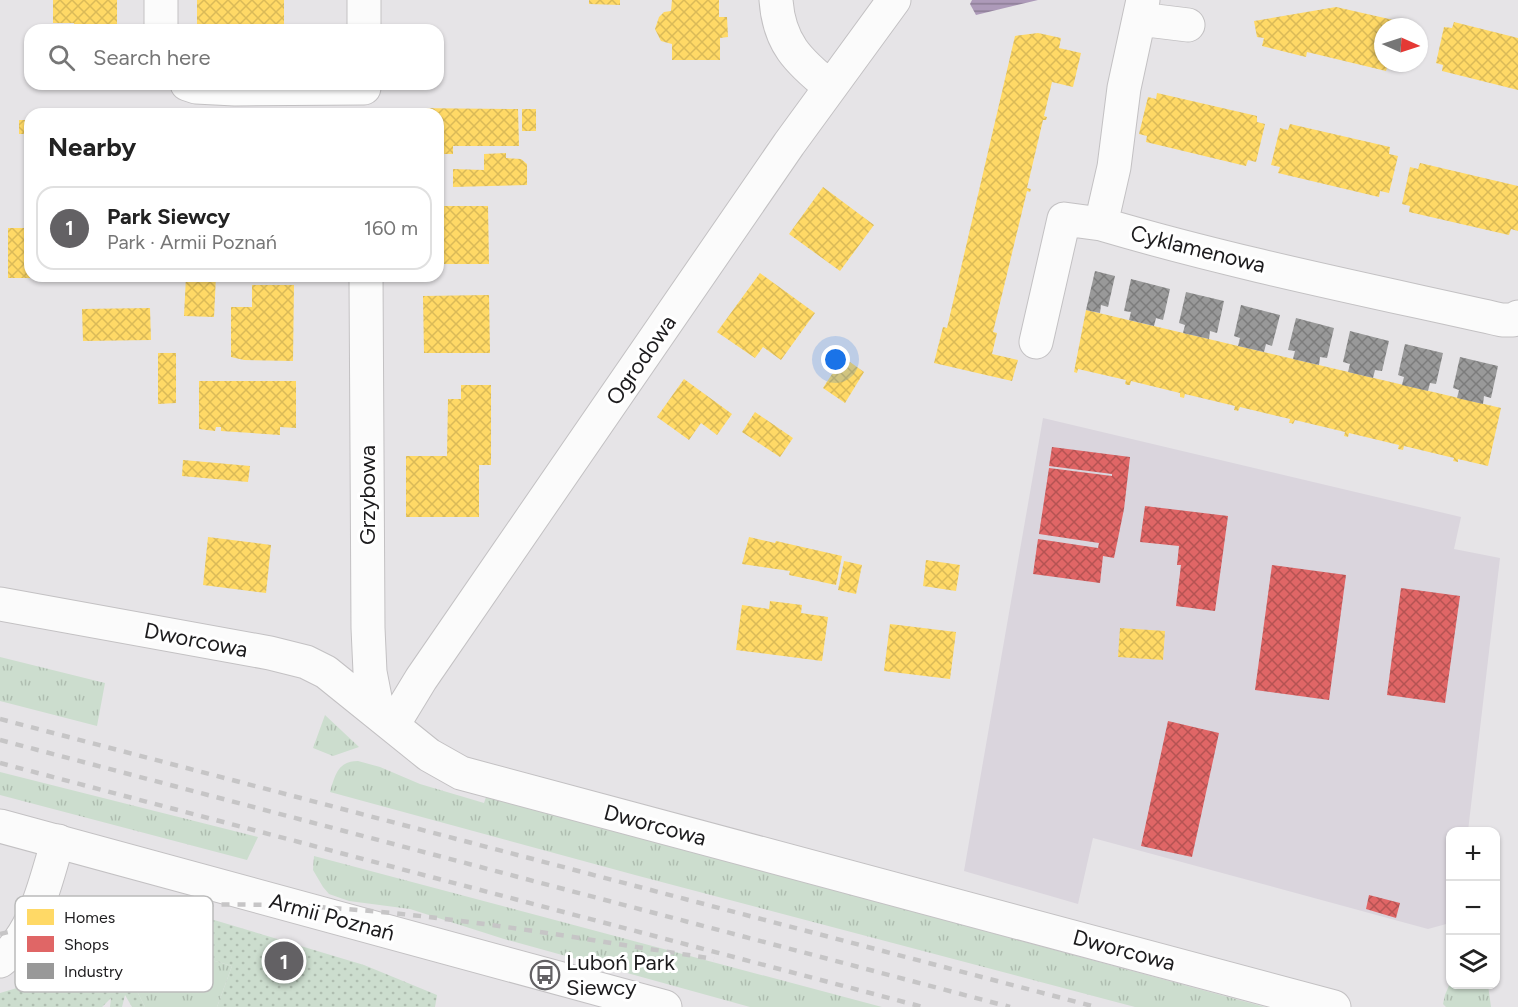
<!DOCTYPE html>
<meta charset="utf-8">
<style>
body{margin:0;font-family:Figtree,sans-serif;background:#f2f2f2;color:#222}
.controls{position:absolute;right:18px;bottom:18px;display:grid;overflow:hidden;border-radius:12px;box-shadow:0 2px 4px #0004}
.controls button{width:54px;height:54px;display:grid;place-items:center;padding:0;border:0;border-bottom:2px solid #e0e0e0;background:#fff;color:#222;font:30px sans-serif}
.compass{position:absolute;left:1374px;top:18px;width:54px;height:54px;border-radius:50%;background:#fff;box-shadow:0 2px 4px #0004;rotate:93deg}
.you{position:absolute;left:836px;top:360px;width:21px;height:21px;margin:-15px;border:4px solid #fff;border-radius:50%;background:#1a73e8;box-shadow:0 0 0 9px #1a73e833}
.badge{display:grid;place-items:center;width:39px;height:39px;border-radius:50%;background:#636164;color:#fff;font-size:20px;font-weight:700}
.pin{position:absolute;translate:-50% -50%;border:3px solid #fff;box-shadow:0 2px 6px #0006}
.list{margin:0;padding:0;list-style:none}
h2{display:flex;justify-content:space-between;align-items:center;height:78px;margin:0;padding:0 24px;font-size:26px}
h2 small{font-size:20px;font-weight:400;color:#767676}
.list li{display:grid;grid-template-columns:39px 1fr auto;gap:18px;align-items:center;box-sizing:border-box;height:84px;margin:0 12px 12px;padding:0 12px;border:2px solid #e0e0e0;border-radius:18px}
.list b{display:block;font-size:22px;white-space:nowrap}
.list p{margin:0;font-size:20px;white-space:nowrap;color:#767676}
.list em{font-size:20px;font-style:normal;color:#767676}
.icon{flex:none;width:33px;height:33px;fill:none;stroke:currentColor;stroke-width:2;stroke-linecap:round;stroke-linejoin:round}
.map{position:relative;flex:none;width:1518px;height:1007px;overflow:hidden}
.search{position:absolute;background:#fff;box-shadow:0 2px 4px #0004;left:24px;top:24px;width:420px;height:66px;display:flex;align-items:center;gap:15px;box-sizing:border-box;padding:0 21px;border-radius:18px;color:#767676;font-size:22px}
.panel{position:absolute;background:#fff;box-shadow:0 2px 4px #0004;left:24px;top:108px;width:420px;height:174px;border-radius:18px}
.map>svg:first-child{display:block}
</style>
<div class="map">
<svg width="1518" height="1007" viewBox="0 0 1518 1007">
<defs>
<pattern id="grass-tufts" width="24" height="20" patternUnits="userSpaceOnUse" patternTransform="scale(1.5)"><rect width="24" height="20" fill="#ccddce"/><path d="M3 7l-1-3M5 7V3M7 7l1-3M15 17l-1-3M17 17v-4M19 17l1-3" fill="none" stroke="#afbdb0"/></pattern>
<pattern id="park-dots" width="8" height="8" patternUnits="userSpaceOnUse" patternTransform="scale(1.5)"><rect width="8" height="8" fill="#ccddce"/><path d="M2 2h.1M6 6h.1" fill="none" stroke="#afbdb0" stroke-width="1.8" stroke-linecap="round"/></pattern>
<pattern id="water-rules" width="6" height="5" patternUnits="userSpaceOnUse" patternTransform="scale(1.5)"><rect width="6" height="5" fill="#ad9ab9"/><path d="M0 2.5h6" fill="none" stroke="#8c7d96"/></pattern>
<pattern id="homes-cross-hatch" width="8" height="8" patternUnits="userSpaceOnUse" patternTransform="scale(1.5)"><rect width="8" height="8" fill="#ffd966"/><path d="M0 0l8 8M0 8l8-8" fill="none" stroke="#daba58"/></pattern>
<pattern id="shops-cross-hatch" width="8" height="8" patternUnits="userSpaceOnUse" patternTransform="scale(1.5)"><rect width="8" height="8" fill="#e06666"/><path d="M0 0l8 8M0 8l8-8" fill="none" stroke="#b55353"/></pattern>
<pattern id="industry-cross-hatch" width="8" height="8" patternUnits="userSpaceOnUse" patternTransform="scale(1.5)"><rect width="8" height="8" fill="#999"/><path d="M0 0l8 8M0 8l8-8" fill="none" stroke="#7c7c7c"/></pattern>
</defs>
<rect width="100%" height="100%" fill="#e6e4e7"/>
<path fill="#dad5dd" d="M1043 418 1461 517 1454 549 1500 558 1468 831 1450 832V923L1428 929 1093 838 1078 904 964 871Z"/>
<path fill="url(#grass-tufts)" d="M0 657 105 683 97 726 0 701Z
M325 715 359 747 333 756 313 748Z
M358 761 380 767 420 784 484 803 486 797 571 819 1265 1007H1135L635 875 330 792C335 775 338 761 358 761Z
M0 772 258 837 247 860 0 795Z
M314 856 882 1007H750L504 939 410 909 349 901 329 894 323 887 313 870Z
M160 952 208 959 232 966 217 1007H145L123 964Z
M1450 983 1488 985 1491 1007H1446L1443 1004 1445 995Z"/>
<path fill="url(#park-dots)" d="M184 911 364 965 437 995 435 1007H217L232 966 208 959 160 952 123 964 145 1007H132L125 995 122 1007H110L111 998 102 1007H0V993L41 981 75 925Z"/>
<path fill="url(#water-rules)" d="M972 0H1038L976 15 970 4Z"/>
<path fill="url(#homes-cross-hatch)" d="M53 0H117V30H74V23H53Z
M197 0H284V29L197 30Z
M589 0H620V5L589 4Z
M672 0H719V17H727L728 37 720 38V60H672V44L661 41 655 29 659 17 664 12 671 11Z
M1336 7 1398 21 1397 27H1383V63H1397L1396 66 1388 64 1386 71 1307 52 1306 57 1262 46 1264 38 1257 37 1254 21Z
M1454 22 1518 38V90L1442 71 1443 65 1436 63 1444 27 1452 28Z
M1038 33 1061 38 1059 48 1081 53 1073 87 1052 82 1044 116 1047 117 1046 120H1043L1027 188 1031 189 1030 192 1027 191 993 332 997 333 992 354 1018 360 1012 381 934 363 943 327 947 328 1015 36Z
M1157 93 1257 116V122L1265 124 1256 162 1248 160 1246 166 1146 142 1147 136 1139 134 1148 97 1156 99Z
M410 108 518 109 519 146H453V154H438V114H411Z
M522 109H536V131H522Z
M19 120H30V134H19Z
M1290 124 1390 147 1389 154 1398 156 1389 193 1380 191 1379 197 1278 173 1280 167 1271 165 1280 128 1288 130Z
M506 153V158L521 159 527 164V185L453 187V169L484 170V154Z
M1420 163 1518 186V231L1511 229 1509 235 1409 212 1410 206 1402 204 1410 167 1418 169Z
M823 187 874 225 840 271 789 234Z
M438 206H488L489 264H438Z
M8 228H30V278H8Z
M760 273 815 313 781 360 763 347 755 358 717 332Z
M186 276H216L214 317 184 316Z
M252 285H294L293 361 244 360 231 357V307H252Z
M489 295 490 353H424L423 296Z
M150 308 151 340 83 341 82 309Z
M1086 310 1501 408 1488 466 1458 459V462L1453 461 1454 458 1404 446 1403 450 1398 449 1399 445 1349 433 1348 437 1344 436 1345 432 1295 420 1293 424 1291 423H1289L1290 419 1240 407 1238 411 1234 410 1235 406 1185 394 1184 398 1180 397V393L1131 381 1130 385H1128L1125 384 1126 380 1078 369 1077 373 1074 372Z
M158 353H176V403L158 404Z
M843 357 864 372 845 403 823 388Z
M684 379 732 414 717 435 701 423 689 440 657 417Z
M199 381H296V428L280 427V435L221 431V427H216L215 431 199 429Z
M461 385H491V465H479V517H406V456H447L448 399H461Z
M755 412 793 438 780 457 742 432Z
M183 460 250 466 248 482 182 476Z
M208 537 271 545 266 593 203 585Z
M749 537 775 543 776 541 842 556 836 585 789 575 790 571 742 564Z
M926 560 960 565 956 591 923 586Z
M844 561 862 565 856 594 838 590Z
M770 601 802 605 801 613 828 617 822 661 736 650 742 605 769 609Z
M890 624 956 632 950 679 884 671Z
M1120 628 1165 631 1163 660 1118 657Z"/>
<path fill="url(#shops-cross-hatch)" d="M1052 447 1130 457 1124 509 1114 558 1103 556 1100 583 1033 574 1038 539 1098 548 1099 543 1039 534 1049 468 1112 476V474L1049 466Z
M1145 506 1228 516 1215 611 1176 606 1181 565H1177L1179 546 1140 542Z
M1272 565 1346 575 1329 700 1255 690Z
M1401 588 1460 596 1445 703 1387 695Z
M1168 721 1219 733 1192 857 1141 846Z
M1369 895 1400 903 1396 918 1366 909Z"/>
<path fill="url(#industry-cross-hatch)" d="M1095 271 1115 276 1108 307 1101 305 1100 313 1086 310Z
M1131 279 1170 289 1163 320 1156 318 1154 326 1129 320 1131 312 1124 311Z
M1186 292 1224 301 1217 333 1210 331 1209 339 1183 333 1185 325 1179 323Z
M1241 305 1280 315 1272 346 1266 344 1264 352 1238 346 1240 338 1234 336Z
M1296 318 1334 328 1327 358 1320 357 1319 365 1293 359 1295 351 1288 350Z
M1350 331 1389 341 1382 371 1375 370 1373 378 1348 372 1350 364 1343 362Z
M1405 344 1443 353 1436 384 1430 383 1428 391 1402 385 1404 377 1398 375Z
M1460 357 1498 366 1491 398 1484 396 1483 404 1457 398 1459 390 1453 388Z"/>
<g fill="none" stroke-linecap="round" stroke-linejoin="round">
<g stroke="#c3c1c3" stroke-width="35">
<path id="minor" d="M161 0V30
M364 0V30
M776 0C779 43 798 61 830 87
M1143 0 1124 88 1114 167 1101 224C1233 263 1368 290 1502 320H1513L1518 317
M1139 19 1188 25
M187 84 196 87 235 89 364 88
M366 276 368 628 370 672 378 713
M1036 342 1064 219 1101 224
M0 604 270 653 306 662 326 672 429 755 461 773 1334 1007
M393 725 421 679 789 144 894 0
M0 961C36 934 45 881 58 841"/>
</g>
<g stroke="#c3c1c3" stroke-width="35">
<path id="major" d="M0 826 665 1007"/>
</g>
<use href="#minor" stroke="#fbfbfb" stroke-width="33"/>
<use href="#major" stroke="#fbfbfb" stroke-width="33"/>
<path stroke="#c6c5c6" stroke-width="4.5" stroke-dasharray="8 8" stroke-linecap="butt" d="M0 719 1096 1007
M0 740 1010 1007
M0 763 923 1007
M0 934C64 918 131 907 197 905 371 900 543 933 714 959"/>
</g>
<defs>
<g id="bus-ring" transform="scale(1.5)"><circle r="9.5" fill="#fff" stroke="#636164" stroke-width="1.5"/><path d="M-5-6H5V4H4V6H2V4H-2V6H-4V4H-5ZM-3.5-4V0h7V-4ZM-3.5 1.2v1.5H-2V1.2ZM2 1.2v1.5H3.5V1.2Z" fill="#636164"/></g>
</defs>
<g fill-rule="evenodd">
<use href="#bus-ring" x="545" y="975"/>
</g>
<g text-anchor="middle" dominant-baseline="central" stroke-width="6" stroke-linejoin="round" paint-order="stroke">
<g font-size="22" fill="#1c1b1d" stroke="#fff">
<text transform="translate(1198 249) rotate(14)">Cyklamenowa</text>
<text transform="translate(641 360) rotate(-55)">Ogrodowa</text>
<text transform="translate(367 495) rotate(-90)">Grzybowa</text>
<text transform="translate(196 640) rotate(11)">Dworcowa</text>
<text transform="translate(655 825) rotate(15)">Dworcowa</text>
<text transform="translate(332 917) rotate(15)">Armii Poznań</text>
<text transform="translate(1124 950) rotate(15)">Dworcowa</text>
</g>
<g font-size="22" fill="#1c1b1d" stroke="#fff" text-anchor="start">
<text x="566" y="962">Luboń Park<tspan x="566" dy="25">Siewcy</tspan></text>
</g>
</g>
<rect x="15" y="896" width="198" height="96" rx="9" fill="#fff" stroke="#bbb" stroke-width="1.5"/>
<rect x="27" y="909" width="27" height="16" fill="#ffd966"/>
<rect x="27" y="936" width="27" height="16" fill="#e06666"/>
<rect x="27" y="963" width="27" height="16" fill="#999"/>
<g font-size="16" fill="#1c1b1d">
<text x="64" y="923">Homes</text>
<text x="64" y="950">Shops</text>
<text x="64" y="977">Industry</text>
</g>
</svg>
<div class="controls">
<button>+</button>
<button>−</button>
<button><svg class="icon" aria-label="layers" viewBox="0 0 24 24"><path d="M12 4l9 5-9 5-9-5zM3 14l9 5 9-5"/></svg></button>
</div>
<svg class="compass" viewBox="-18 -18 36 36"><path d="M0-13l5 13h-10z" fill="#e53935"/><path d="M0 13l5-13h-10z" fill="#767676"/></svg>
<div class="you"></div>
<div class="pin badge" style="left:284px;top:961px">1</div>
<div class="search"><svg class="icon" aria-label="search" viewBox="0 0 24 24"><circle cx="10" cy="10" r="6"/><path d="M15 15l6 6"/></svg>Search here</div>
<section class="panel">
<h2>Nearby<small></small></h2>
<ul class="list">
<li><span class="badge">1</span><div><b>Park Siewcy</b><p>Park · Armii Poznań</p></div><em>160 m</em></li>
</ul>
</section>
</div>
